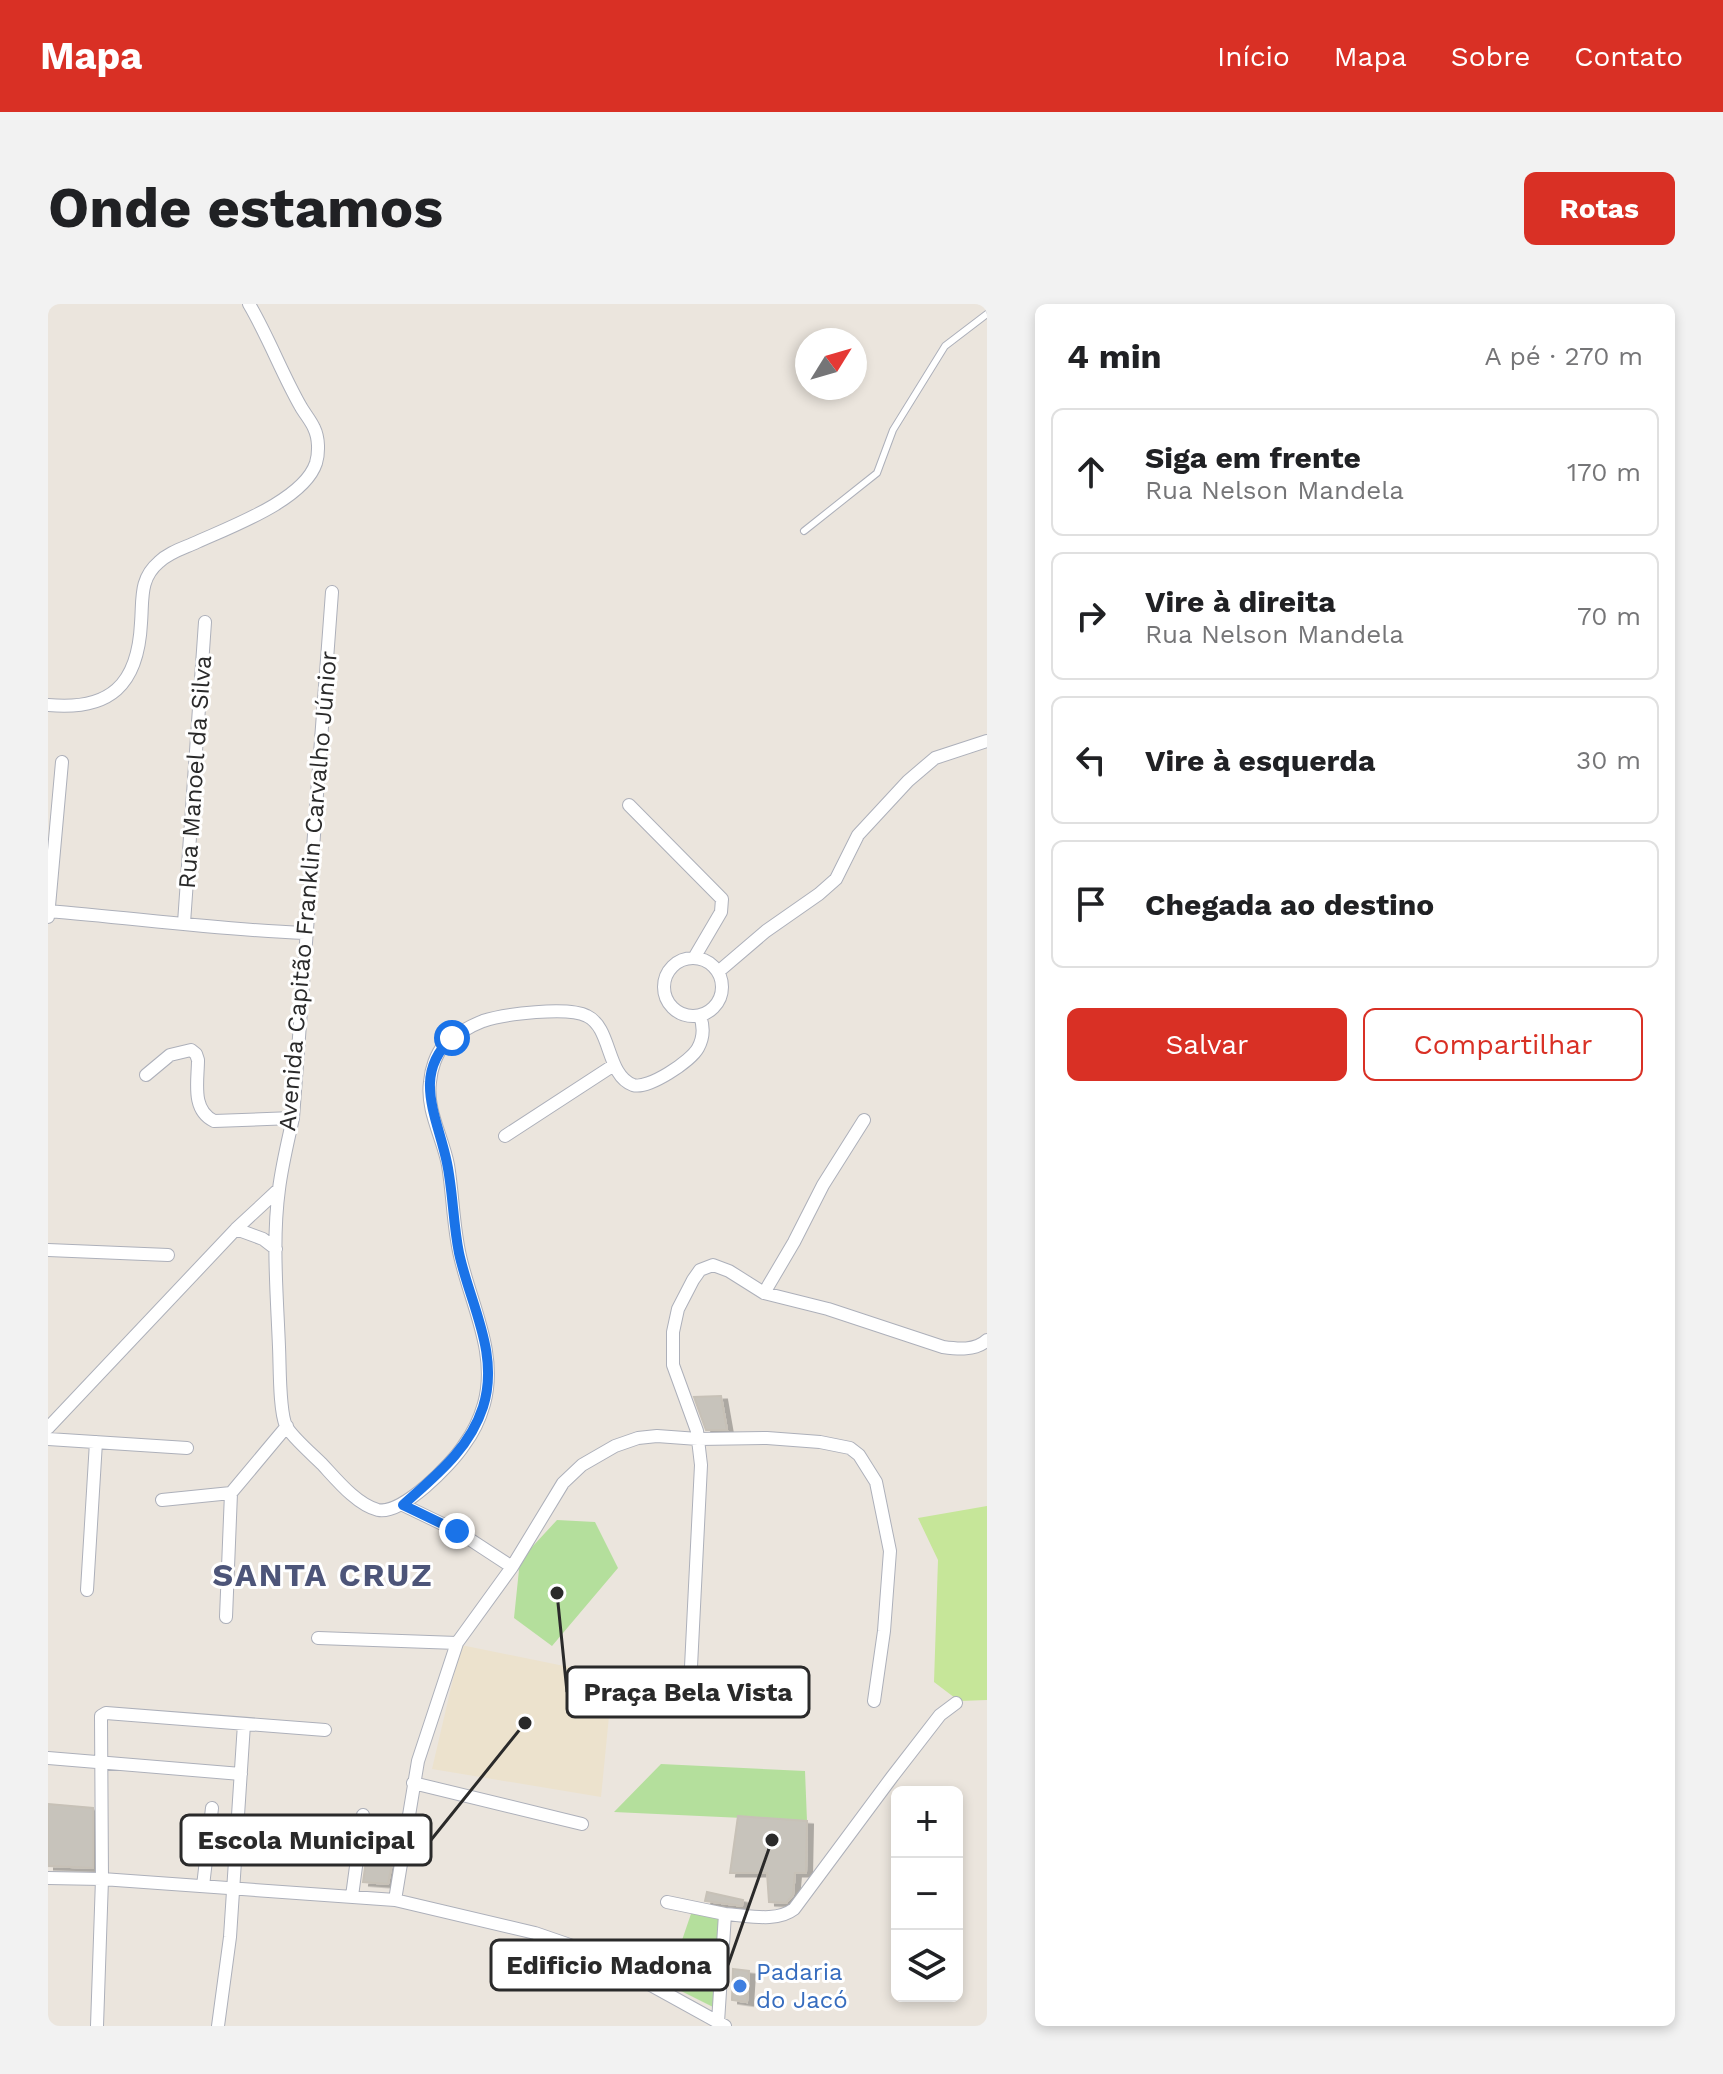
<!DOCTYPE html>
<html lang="pt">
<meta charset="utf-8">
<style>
body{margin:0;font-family:"Work Sans",sans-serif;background:#f2f2f2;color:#202124}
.controls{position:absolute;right:24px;bottom:24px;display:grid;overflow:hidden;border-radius:12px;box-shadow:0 4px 12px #0003}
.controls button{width:72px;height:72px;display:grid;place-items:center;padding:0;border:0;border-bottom:2px solid #e0e0e0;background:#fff;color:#202124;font:40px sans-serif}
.compass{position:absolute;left:747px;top:24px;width:72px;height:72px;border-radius:50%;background:#fff;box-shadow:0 4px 12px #0003;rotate:53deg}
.stop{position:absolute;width:24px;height:24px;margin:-18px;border:6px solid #1a73e8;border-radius:50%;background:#fff}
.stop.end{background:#1a73e8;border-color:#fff;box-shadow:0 2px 8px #0008}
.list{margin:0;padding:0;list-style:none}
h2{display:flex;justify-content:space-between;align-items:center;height:104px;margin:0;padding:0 32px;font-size:34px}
h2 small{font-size:26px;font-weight:400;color:#757577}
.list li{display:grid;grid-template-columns:52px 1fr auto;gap:24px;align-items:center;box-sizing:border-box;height:128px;margin:0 16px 16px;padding:0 16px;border:2px solid #e0e0e0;border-radius:12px}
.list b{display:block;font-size:30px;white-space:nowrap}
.list p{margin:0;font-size:26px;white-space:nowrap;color:#757577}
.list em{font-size:26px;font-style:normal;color:#757577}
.actions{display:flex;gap:16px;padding:24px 32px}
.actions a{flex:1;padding:18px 0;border:2px solid #d93025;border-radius:12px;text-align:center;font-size:28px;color:#d93025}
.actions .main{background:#d93025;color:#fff}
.icon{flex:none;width:44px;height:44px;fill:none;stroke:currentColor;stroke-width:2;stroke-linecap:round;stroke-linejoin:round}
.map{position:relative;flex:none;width:939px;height:1722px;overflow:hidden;border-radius:12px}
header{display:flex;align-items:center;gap:48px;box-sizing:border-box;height:112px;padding:0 40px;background:#d93025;color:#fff}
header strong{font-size:38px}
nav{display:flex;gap:44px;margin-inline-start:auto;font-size:28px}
.intro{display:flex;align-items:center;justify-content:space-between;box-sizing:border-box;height:192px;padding:0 48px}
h1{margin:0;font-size:56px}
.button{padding:20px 36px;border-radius:12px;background:#d93025;color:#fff;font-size:28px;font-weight:700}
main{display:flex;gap:48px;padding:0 48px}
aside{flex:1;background:#fff;border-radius:12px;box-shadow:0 4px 12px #0003}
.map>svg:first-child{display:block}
</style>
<header>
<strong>Mapa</strong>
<nav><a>Início</a><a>Mapa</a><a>Sobre</a><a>Contato</a></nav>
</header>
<div class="intro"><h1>Onde estamos</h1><a class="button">Rotas</a></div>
<main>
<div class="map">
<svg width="939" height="1722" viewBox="0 0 939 1722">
<defs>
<filter id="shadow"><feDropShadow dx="6" dy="3.5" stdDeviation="0" flood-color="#0004"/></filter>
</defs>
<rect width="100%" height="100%" fill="#ebe5dd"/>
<path fill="#ece2cd" d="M413 1341 565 1372 553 1493 384 1465Z"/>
<path fill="#b4df9c" d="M509 1216 547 1218 570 1264 504 1342 466 1314 472 1256Z
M613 1460 757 1467 759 1517 566 1508Z
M645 1604 676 1612 665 1703 619 1680Z"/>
<path fill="#c6e699" d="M939 1202V1396L911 1397 886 1378 890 1256 870 1214Z"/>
<path fill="#c7c3bb" stroke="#c7c1b7" stroke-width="2" filter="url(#shadow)" d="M673 1092 679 1126H658L646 1093Z
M0 1500 45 1504V1564L0 1562Z
M690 1512 759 1517 758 1569H747L745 1591 738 1599 721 1598 719 1569H682Z
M319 1550 345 1554 340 1580 315 1578Z
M659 1588 695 1596 694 1602 657 1597Z
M685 1665 701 1667 699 1698 684 1696Z"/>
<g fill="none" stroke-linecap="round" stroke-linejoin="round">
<g stroke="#adb0ba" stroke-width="8">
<path id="lane" d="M756 227 829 169 845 126 897 42 939 10"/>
</g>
<g stroke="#adb0ba" stroke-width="14">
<path id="street" d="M284 288 245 814C240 837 234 861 231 885 224 936 229 991 231 1043 232 1062 231 1106 238 1122 244 1133 265 1151 274 1160 288 1175 309 1201 330 1206 354 1211 403 1161 416 1141 425 1129 432 1114 436 1100 450 1049 423 1001 412 952 405 922 405 891 400 861 395 834 378 806 382 778 383 765 388 750 396 741 405 732 422 722 435 717 456 710 520 702 539 712 564 724 558 771 585 781 600 786 643 757 650 744 656 733 656 723 652 712
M0 401C62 407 90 381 93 319 95 295 91 275 111 258 121 248 136 244 149 238 182 223 256 196 268 159 271 149 271 134 266 124 263 117 257 110 253 103 234 70 221 34 201 0
M581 501 674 595 673 608 646 654
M0 607C86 614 171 626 257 629
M0 613 14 458
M136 619 157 318
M616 683a29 29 0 1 1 58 0a29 29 0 1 1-58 0Z
M670 668 718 627 771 590 788 575 810 531 860 477 887 454 939 437
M98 771 122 751 143 746 148 750 150 756C150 777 143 806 166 817L245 814
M457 832 566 761
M188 925 215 935 228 945
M0 946 120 951
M716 989 746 938 775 881 816 816
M0 1124 188 925 230 886
M0 1135 139 1144
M114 1196 183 1189
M355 1201 409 1227 464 1263
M39 1286 48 1138
M178 1313 183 1189 239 1122
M270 1334 409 1339
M642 1383 653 1161 649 1127 625 1061V1028L630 1005 645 976 652 966 665 961 681 967 716 989 780 1005 895 1043C909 1045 928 1047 939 1036
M0 1454 193 1470
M365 1479 534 1520
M0 1574 54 1575 347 1596 487 1629 545 1649 677 1722
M155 1582 164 1504
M304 1592 315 1511
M347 1596 370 1457 409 1339 464 1263 515 1179 534 1161 567 1142 590 1134 609 1132 650 1135 719 1134 772 1138 802 1144 811 1151 828 1178 842 1247 836 1327 826 1397
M619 1598 677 1610
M670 1718 677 1610C699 1611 728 1619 746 1605L844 1473 892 1411 908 1399
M49 1722 54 1575 53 1412 58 1409 277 1426
M170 1722 182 1633 196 1420"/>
</g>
<use href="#lane" stroke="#fff" stroke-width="6"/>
<use href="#street" stroke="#fff" stroke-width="12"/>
</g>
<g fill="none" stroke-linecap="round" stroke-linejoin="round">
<path stroke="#1a73e8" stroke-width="10" d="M404 734C363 771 390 814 399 859 405 888 405 919 411 949 422 1000 452 1050 435 1103 421 1146 387 1172 355 1201L409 1227"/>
</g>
<circle fill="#3f7fe0" stroke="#fff" stroke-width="3" cx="692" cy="1682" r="8"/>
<g text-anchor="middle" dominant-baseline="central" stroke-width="6" stroke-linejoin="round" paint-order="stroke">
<g font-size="24" fill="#2a2a2a" stroke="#fff">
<text transform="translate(147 468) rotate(-86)">Rua Manoel da Silva</text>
<text transform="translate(260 587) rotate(-85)">Avenida Capitão Franklin Carvalho Júnior</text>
</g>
<g font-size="24" fill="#366cbe" stroke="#fff" text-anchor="start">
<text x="708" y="1668">Padaria<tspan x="708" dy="28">do Jacó</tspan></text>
</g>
<g font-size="32" font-weight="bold" letter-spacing="2" fill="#4d5579" stroke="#fff">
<text x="275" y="1271">SANTA CRUZ</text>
</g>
</g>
<path fill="none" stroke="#2a2a2a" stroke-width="3" d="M509 1289L519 1388M477 1419L383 1536M724 1536L680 1661"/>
<g fill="#2a2a2a" stroke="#fff" stroke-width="3">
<circle cx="509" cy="1289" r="8"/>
<circle cx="477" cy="1419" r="8"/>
<circle cx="724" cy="1536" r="8"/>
</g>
<g fill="#fff" stroke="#2a2a2a" stroke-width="3">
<rect x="519" y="1363" width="242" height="50" rx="8"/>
<rect x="133" y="1511" width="250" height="50" rx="8"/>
<rect x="443" y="1636" width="237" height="50" rx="8"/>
</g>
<g font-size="26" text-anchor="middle" font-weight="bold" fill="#2a2a2a">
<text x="640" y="1397">Praça Bela Vista</text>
<text x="258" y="1545">Escola Municipal</text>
<text x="561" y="1670">Edificio Madona</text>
</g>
</svg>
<div class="controls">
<button>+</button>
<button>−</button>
<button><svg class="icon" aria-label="layers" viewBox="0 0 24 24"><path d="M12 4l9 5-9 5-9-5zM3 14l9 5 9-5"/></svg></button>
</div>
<svg class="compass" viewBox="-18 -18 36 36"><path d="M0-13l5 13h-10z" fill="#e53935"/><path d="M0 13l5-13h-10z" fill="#757577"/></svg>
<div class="stop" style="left:404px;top:734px"></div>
<div class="stop end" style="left:409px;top:1227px"></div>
</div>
<aside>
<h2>4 min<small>A pé · 270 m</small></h2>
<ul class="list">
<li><svg class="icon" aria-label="ahead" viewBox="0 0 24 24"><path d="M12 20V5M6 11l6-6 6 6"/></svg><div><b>Siga em frente</b><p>Rua Nelson Mandela</p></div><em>170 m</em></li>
<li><svg class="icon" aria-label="right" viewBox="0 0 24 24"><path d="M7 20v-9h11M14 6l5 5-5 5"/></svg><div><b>Vire à direita</b><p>Rua Nelson Mandela</p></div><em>70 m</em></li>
<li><svg class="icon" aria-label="left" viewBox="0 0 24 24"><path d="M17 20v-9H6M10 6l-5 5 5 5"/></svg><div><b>Vire à esquerda</b></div><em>30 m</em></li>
<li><svg class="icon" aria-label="arrive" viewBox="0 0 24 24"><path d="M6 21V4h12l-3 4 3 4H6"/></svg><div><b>Chegada ao destino</b></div></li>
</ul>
<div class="actions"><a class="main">Salvar</a><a>Compartilhar</a></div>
</aside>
</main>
